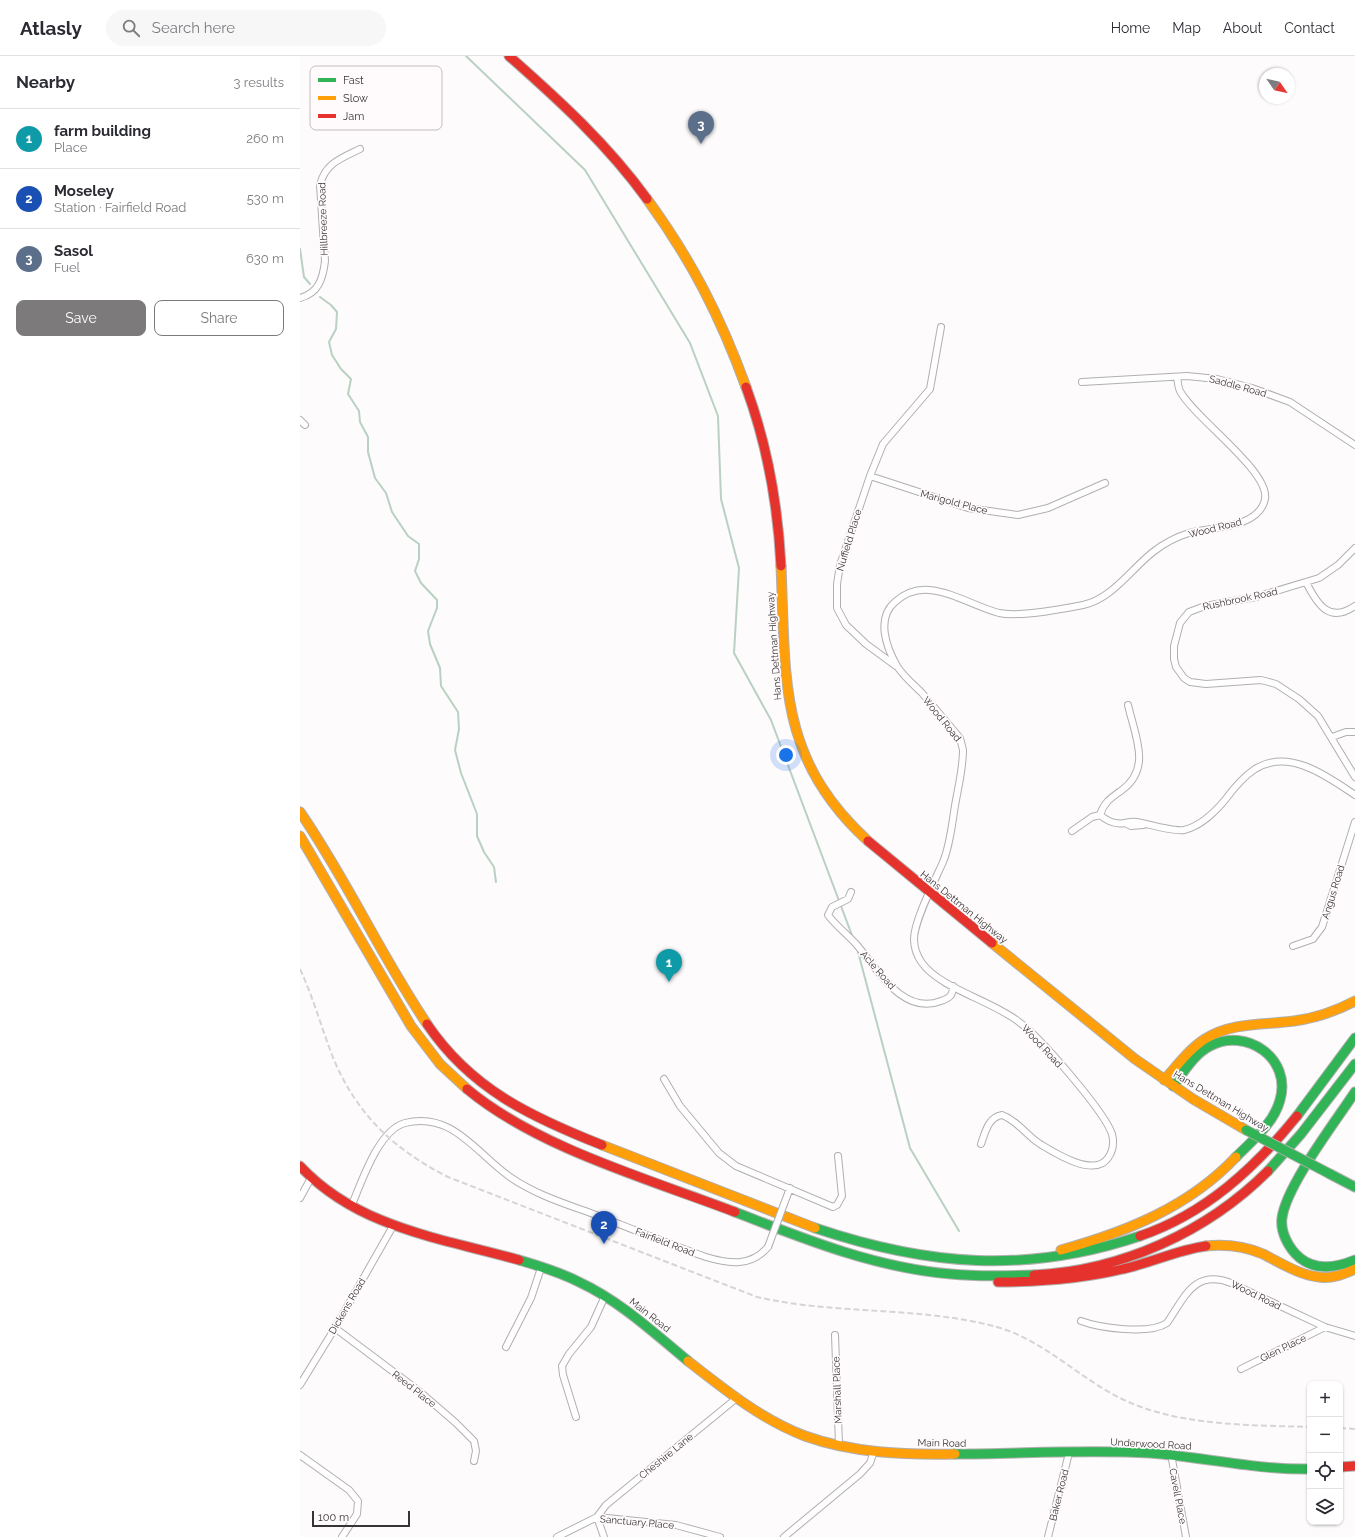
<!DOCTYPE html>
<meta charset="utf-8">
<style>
body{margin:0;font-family:Raleway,sans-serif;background:#f7f7f7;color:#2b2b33}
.controls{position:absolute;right:12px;bottom:12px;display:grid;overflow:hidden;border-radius:8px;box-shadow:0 1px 3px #0004}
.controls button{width:36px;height:36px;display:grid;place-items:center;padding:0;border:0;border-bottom:1px solid #e1e1e2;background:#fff;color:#2b2b33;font:20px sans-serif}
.compass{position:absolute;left:959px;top:12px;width:36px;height:36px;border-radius:50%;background:#fff;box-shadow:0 1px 3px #0004;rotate:124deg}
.scale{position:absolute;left:12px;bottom:10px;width:98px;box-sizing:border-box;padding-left:4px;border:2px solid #373435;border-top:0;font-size:11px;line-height:14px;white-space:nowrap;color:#373435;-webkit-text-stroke:3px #fffafb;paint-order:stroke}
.you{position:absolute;left:486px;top:699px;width:14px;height:14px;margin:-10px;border:3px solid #fff;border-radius:50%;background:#1a73e8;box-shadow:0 0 0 6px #1a73e833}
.badge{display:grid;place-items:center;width:26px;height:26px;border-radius:50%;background:#7d7a7b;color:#fff;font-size:13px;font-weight:700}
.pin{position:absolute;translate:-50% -33px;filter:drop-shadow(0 1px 2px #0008)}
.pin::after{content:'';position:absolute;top:21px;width:14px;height:12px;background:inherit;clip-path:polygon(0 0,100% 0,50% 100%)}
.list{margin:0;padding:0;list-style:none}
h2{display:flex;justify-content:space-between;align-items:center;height:52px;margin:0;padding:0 16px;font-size:17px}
h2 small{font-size:13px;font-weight:400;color:#7c7c81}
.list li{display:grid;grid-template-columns:26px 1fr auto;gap:12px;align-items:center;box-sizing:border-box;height:60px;padding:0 16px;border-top:1px solid #e1e1e2}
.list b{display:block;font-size:15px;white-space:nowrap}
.list p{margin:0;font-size:13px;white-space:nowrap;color:#7c7c81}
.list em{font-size:13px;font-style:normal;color:#7c7c81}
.actions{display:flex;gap:8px;padding:12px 16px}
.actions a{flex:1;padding:9px 0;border:1px solid #7d7a7b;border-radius:8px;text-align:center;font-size:14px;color:#7d7a7b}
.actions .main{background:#7d7a7b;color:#fff}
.icon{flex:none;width:22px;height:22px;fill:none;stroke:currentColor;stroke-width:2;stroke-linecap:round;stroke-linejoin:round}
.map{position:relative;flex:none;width:1055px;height:1481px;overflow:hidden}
header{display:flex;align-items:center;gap:24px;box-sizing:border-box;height:56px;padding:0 20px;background:#fff;border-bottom:1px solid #e1e1e2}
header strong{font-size:19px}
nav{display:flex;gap:22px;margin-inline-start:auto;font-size:14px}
.search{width:280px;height:36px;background:#f7f7f7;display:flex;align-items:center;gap:10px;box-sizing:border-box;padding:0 14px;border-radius:22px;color:#7c7c81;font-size:15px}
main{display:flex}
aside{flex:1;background:#fff}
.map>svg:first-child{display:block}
</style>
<header>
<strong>Atlasly</strong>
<div class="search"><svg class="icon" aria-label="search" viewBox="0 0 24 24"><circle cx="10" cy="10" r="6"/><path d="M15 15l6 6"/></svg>Search here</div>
<nav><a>Home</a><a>Map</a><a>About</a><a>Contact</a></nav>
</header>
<main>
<aside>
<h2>Nearby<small>3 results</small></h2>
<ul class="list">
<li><span class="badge" style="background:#0f9aa8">1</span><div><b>farm building</b><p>Place</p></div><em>260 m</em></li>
<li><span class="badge" style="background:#1a4fb4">2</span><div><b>Moseley</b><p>Station · Fairfield Road</p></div><em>530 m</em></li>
<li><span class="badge" style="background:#5c6f8a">3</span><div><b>Sasol</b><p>Fuel</p></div><em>630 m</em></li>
</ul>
<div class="actions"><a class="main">Save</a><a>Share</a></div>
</aside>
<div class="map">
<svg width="1055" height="1481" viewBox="0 0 1055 1481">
<rect width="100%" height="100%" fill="#fefbfc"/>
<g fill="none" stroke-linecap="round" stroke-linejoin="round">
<path stroke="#b9d1c2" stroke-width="2" d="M166 0 285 114 390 287 418 360 421 443 439 512 434 597 471 664 553 882
M0 193 4 221 10 228
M20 241 31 249 37 256 36 273 29 286 32 299 41 313 51 323 48 338 59 355 60 366 68 381V396L75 422 86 437 92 456 108 480 119 488V503L115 515 121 527 137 544V552L128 575 130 588 140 612 141 630 158 656 159 673 155 694 161 717 177 758V780L184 796 194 811 196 826
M557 892 610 1092 659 1175"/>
<g stroke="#b1afaf" stroke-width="8">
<path id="street" d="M0 242C19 237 23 222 25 205L20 129C25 107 42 102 60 93
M782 326 887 320 917 323 952 332 990 346 1055 389
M0 364 5 369
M570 420 668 452 718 459 748 452 805 427
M1055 492 1038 509 1019 522 956 541 905 550 889 556 880 567 874 590V603L876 611 884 622 890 626 906 628 961 624 976 628 999 643 1018 660 1055 721
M1006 526C1017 548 1029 568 1055 550
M596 610 566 588 546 569 537 552V528L540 509 570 420 583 388 630 333 641 271
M1032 681 1046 676H1055
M800 759C807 765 815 769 825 767 829 766 832 765 837 766 848 768 874 776 884 774 901 770 914 757 925 744 933 733 943 721 955 713 989 692 1027 720 1055 739
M800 759C804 746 811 742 822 734 852 712 835 680 828 649
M825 767 831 770 843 769
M772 775 792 761 800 759
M551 836 548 843 532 851 528 859C536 870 547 878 556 888 577 912 602 960 641 945 650 942 653 939 653 930
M993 890 1013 883 1022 871 1055 766
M364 1023 380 1050 419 1097 436 1110 533 1151 537 1149 542 1140 538 1100
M681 1088C685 1077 688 1061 702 1059 718 1065 726 1079 740 1088 755 1097 794 1122 808 1102 813 1095 814 1086 812 1078 804 1055 740 981 719 966 693 945 641 933 622 907 617 900 614 892 614 883 614 865 635 824 643 806 651 787 652 765 656 744 659 728 663 711 663 694L660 682C647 667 635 652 622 637 614 629 603 620 597 610 586 591 576 562 595 546 605 537 616 533 629 534 653 536 676 551 699 557 719 561 763 553 783 549 812 543 831 513 853 496 863 488 876 481 889 477 910 471 959 473 965 443 970 415 894 362 880 335 878 331 878 326 877 321
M0 1142 11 1122
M484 1148 490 1132
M51 1151C61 1128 78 1074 105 1067 152 1055 176 1097 210 1121 236 1139 266 1148 296 1159 332 1173 369 1188 406 1201 429 1208 451 1211 468 1191
M781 1265C800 1272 849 1279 867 1267 885 1241 894 1213 931 1227L1025 1271 1055 1280
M35 1272 119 1335 156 1367 174 1385 176 1395 174 1405
M535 1279 539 1389
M206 1291 231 1242 241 1212
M941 1313 1025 1271
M0 1329 35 1272 93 1170
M276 1361 263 1319 262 1310 269 1298 291 1271 305 1240
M871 1398 886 1481
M0 1399 49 1434 58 1445 57 1458 42 1481
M257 1481 297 1461 376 1469 420 1481
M304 1481 297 1461 306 1449 438 1341
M484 1481 560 1418 570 1407 574 1395
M748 1481 769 1397"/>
</g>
<g stroke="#b1afaf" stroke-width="11">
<path id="fast" d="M873 1030C884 1016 894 998 910 990 946 971 992 1002 980 1044 974 1067 952 1085 936 1101
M1055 1036C1036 1065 986 1130 982 1162 980 1176 989 1193 1000 1202 1016 1215 1038 1211 1055 1204
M997 1060 1055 982
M968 1115 1001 1078 1055 1008
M1030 1118 1055 1131
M435 1156C504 1183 576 1212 651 1218 679 1221 706 1220 734 1219
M515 1172C628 1210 727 1218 840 1180
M219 1204C239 1210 260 1216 279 1226 320 1245 354 1277 388 1305
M655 1398C719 1398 785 1393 850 1397 903 1401 956 1414 1010 1413"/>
</g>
<g stroke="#b1afaf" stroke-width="11">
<path id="slow" d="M347 143C392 205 420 260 446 331
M481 510C486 622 477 702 568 785
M0 756C47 824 81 900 127 968
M0 780 111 970 140 1008 167 1033
M692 887 835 1003 893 1043 946 1074
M864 1024C877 1010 889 993 905 983 932 966 964 969 994 965 1016 962 1036 955 1055 945
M302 1089 515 1172
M906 1190C926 1188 944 1190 963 1198 981 1207 999 1219 1019 1221 1032 1223 1044 1218 1055 1213
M761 1194C826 1176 889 1151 936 1101
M388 1305C424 1333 462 1364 505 1380 552 1397 605 1399 655 1398"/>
</g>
<g stroke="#b1afaf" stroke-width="11">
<path id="jam" d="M209 0C259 44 308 89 347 143
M446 331C467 388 478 451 481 510
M568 785 692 887
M127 968C171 1033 231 1061 302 1089
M167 1033C238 1092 349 1123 435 1156
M0 1110C58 1172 141 1182 219 1204
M840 1180C905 1158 955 1112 997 1060
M734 1219C821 1215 907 1176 968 1115
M698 1226C740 1226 782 1223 823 1213 851 1207 877 1194 906 1190
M1040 1411 1055 1410"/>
</g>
<use href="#street" stroke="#fffeff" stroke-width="6"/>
<use href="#fast" stroke="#30b455" stroke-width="9"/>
<use href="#slow" stroke="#ff9f0a" stroke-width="9"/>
<use href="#jam" stroke="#e5322d" stroke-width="9"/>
<path stroke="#d5d5d5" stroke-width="2" stroke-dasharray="6 3" stroke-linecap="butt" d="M0 913C14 943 22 974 34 1004 58 1060 95 1094 148 1121L457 1241C535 1259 620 1250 697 1271 743 1284 778 1321 820 1342 876 1370 948 1369 1010 1371
M1040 1372 1055 1373"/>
<g stroke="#b1afaf" stroke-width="8" stroke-linecap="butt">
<path id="street-bridge" d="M468 1191 484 1148"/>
</g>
<g stroke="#b1afaf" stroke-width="11" stroke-linecap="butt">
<path id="fast-bridge" d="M946 1074 1030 1118"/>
</g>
<use href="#street-bridge" stroke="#fffeff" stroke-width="6"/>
<use href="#fast-bridge" stroke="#30b455" stroke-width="9"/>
</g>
<g text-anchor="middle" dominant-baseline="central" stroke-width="3.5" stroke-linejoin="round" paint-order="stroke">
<g font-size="10" fill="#373435" stroke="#fffafb">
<text transform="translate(23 163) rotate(-92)">Hillbreeze Road</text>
<text transform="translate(938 330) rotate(15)">Saddle Road</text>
<text transform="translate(654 446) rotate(15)">Marigold Place</text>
<text transform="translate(915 472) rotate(-14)">Wood Road</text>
<text transform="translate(549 484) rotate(-73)">Nuffield Place</text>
<text transform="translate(940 543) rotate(-12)">Rushbrook Road</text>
<text transform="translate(474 590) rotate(-94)">Hans Dettman Highway</text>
<text transform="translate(642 663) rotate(51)">Wood Road</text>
<text transform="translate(1033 836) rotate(-73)">Angus Road</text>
<text transform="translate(664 851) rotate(39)">Hans Dettman Highway</text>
<text transform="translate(578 914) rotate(49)">Acle Road</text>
<text transform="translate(742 990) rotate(47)">Wood Road</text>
<text transform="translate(921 1045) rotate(31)">Hans Dettman Highway</text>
<text transform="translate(365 1186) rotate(21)">Fairfield Road</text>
<text transform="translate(956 1239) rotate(26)">Wood Road</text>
<text transform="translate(47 1250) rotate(-60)">Dickens Road</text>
<text transform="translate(350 1259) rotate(38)">Main Road</text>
<text transform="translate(983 1292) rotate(-26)">Glen Place</text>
<text transform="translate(114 1333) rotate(38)">Reed Place</text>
<text transform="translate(537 1334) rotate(-92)">Marshall Place</text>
<text transform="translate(642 1387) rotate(1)">Main Road</text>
<text transform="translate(851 1388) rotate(3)">Underwood Road</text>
<text transform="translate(366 1400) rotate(-39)">Cheshire Lane</text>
<text transform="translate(759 1439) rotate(-76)">Baker Road</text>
<text transform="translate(878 1440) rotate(79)">Cavell Place</text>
<text transform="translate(337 1466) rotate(5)">Sanctuary Place</text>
</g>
</g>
<rect x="10" y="10" width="132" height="64" rx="6" fill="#fffafb" stroke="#c3bfc0" stroke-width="1"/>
<rect x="18" y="22" width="18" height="4" fill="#30b455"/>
<rect x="18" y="40" width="18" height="4" fill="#ff9f0a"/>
<rect x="18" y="58" width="18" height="4" fill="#e5322d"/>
<g font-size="11" fill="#373435">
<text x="43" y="28">Fast</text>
<text x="43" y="46">Slow</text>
<text x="43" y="64">Jam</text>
</g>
</svg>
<div class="controls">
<button>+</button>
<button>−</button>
<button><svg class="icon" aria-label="locate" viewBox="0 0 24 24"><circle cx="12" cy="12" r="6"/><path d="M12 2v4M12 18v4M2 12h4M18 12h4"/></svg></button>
<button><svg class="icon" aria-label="layers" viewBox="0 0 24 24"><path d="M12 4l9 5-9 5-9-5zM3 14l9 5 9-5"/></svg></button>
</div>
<svg class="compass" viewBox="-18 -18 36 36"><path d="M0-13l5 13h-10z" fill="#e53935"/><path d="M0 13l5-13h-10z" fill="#7c7c81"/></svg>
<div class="scale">100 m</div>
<div class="you"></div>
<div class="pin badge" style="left:369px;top:926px;background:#0f9aa8">1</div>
<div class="pin badge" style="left:304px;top:1188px;background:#1a4fb4">2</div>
<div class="pin badge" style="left:401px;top:88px;background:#5c6f8a">3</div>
</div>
</main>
